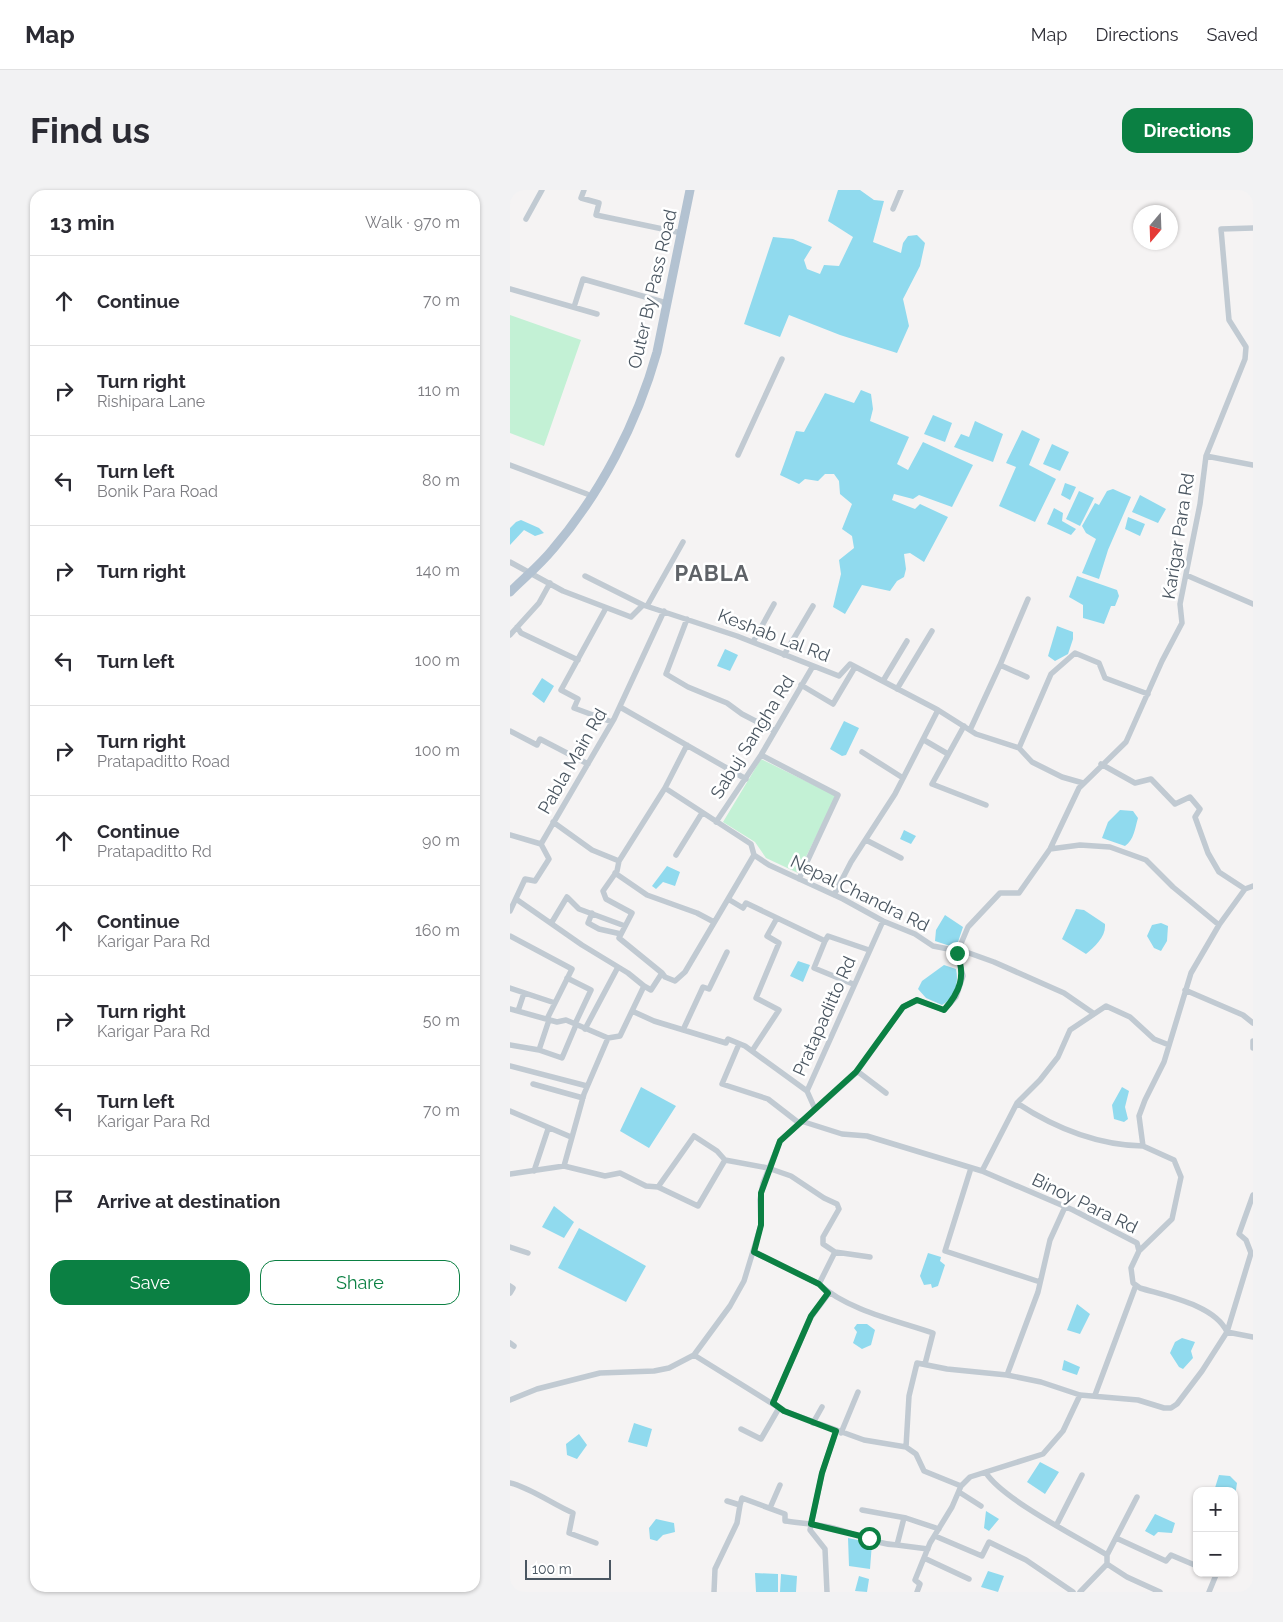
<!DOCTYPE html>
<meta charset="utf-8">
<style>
body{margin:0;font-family:Raleway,sans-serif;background:#f2f2f3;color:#2b2b33}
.controls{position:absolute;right:15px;bottom:15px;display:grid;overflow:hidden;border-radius:10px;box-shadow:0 1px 4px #0004}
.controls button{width:45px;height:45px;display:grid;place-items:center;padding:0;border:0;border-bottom:1px solid #e1e1e2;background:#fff;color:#2b2b33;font:25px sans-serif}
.compass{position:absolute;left:623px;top:15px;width:45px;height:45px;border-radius:50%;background:#fff;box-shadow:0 1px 4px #0004;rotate:199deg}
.scale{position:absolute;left:15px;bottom:12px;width:86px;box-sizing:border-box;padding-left:5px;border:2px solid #4a5661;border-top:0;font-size:14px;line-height:18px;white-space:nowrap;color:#4a5661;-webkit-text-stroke:4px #fff;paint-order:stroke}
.stop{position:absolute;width:15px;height:15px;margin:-11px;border:4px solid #0b8043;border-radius:50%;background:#fff}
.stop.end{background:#0b8043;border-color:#fff;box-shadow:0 1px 5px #0008}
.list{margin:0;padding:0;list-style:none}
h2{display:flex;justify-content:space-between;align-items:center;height:65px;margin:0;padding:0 20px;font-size:21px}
h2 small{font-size:16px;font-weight:400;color:#7c7c81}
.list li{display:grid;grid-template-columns:32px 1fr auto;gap:15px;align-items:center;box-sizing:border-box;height:90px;padding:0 20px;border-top:1px solid #e1e1e2}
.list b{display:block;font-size:19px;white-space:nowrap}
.list p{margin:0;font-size:16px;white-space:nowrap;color:#7c7c81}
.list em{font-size:16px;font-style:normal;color:#7c7c81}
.actions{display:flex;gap:10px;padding:15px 20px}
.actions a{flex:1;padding:11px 0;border:1px solid #0b8043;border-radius:15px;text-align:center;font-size:18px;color:#0b8043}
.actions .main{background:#0b8043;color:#fff}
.icon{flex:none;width:28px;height:28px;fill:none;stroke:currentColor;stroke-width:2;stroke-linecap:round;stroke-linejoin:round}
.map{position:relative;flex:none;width:743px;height:1402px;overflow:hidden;border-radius:15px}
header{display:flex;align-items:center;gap:30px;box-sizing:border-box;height:70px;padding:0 25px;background:#fff;border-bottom:1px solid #e1e1e2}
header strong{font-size:24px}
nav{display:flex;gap:28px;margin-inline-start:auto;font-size:18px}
.intro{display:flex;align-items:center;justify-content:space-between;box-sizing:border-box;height:120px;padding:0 30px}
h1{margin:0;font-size:35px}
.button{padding:12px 22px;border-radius:15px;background:#0b8043;color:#fff;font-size:18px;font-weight:700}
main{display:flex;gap:30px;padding:0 30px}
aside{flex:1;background:#fff;border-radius:15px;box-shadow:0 1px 4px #0004}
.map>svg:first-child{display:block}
</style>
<header>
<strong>Map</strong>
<nav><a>Map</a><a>Directions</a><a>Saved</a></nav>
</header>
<div class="intro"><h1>Find us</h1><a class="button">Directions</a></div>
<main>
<aside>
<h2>13 min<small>Walk · 970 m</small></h2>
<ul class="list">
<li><svg class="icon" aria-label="ahead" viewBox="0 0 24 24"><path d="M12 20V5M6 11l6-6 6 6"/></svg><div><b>Continue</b></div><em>70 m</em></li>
<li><svg class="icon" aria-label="right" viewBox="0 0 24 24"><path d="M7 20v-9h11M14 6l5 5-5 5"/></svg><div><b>Turn right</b><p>Rishipara Lane</p></div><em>110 m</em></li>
<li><svg class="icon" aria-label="left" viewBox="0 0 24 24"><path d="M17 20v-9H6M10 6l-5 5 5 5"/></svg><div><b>Turn left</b><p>Bonik Para Road</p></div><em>80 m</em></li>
<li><svg class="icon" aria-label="right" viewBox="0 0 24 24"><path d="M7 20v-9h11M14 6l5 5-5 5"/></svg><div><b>Turn right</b></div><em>140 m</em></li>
<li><svg class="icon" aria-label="left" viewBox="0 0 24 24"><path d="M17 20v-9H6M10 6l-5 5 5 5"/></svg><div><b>Turn left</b></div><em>100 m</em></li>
<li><svg class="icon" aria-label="right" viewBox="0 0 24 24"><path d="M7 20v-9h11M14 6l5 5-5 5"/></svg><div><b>Turn right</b><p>Pratapaditto Road</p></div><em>100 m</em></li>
<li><svg class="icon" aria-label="ahead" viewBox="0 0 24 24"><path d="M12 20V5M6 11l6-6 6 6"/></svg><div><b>Continue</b><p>Pratapaditto Rd</p></div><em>90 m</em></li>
<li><svg class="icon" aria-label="ahead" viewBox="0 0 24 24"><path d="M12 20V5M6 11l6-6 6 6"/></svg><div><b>Continue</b><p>Karigar Para Rd</p></div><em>160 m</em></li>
<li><svg class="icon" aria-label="right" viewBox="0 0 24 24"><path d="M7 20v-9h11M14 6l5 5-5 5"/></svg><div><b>Turn right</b><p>Karigar Para Rd</p></div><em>50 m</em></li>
<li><svg class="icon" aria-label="left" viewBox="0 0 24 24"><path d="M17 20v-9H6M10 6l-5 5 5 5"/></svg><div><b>Turn left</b><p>Karigar Para Rd</p></div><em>70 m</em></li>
<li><svg class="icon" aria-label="arrive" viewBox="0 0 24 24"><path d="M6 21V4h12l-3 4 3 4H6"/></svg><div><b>Arrive at destination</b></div></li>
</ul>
<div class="actions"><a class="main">Save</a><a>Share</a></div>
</aside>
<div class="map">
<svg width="743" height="1402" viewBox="0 0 743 1402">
<rect width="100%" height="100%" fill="#f5f3f3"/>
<path fill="#c3f1d5" d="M0 125 71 150 34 256 0 243Z
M251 569 326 606 288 683 256 668 245 652 213 632Z"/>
<path fill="#90daee" d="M328 0H350L364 10 374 11 363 52 391 63 393 53 398 46 407 45 415 53 410 76 393 109 399 136 387 163 330 145 279 125 270 147 234 134 263 47 283 49 302 57 294 70 297 79 310 84 314 75 329 76 343 47 318 31Z
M351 200 361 204 363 219 360 231 399 247 387 274 398 280 413 252 463 275 442 317 409 305 403 309 384 304 382 310 405 319 410 314 438 327 414 372 400 363 394 364 396 379 394 387 387 391 380 401 352 395 335 424 323 417 331 384 329 370 344 358 342 346 332 339 342 314 330 304 329 291 324 284H315L308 291 295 289 289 294 270 285 286 241 294 242 315 203 344 213Z
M423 225 442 233 435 252 414 244Z
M465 231 493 244 483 272 444 257 451 244 459 247Z
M512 240 530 249 519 275 546 289 525 332 489 316 506 277 496 273Z
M542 254 559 262 550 281 533 274Z
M555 293 566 297 560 310 551 305Z
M603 299 621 307 598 360 589 389 572 383 586 349 576 343 572 336 585 313 589 315 597 301Z
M569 301 584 308 570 336 556 329Z
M630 305 656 319 648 333 622 322Z
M544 318 553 323 552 331 566 339 561 345 537 334Z
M618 327 635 334 630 346 615 339Z
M11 330 29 338 34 343 25 346 14 340 0 355V338L6 332Z
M567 386 607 400 609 406 605 416H601L594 434 573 428V415L559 407Z
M547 436 563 442V449L558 464 545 471 538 466Z
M215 459 228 465 220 481 207 476Z
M32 488 44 496 34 513 22 504Z
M334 531 349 538 336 565 332 566 320 559Z
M610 620 623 621 628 628C625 638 624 650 615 656L592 648 598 632Z
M394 640 406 646 401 654 390 649Z
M157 676 170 682 165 696 153 692 146 699 142 696Z
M566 719 574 720 595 734C596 747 585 756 576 764L552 749Z
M435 725 453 737 448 752 440 756 425 751 426 740Z
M651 733 658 736 657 751 651 761 644 758 637 746 642 735Z
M288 771 300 775 293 792 280 786Z
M434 775 446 779C449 793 445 808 432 815L416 808 408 799 412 791Z
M131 897 166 916 139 958 110 941Z
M612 897 619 901 615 917 618 929 614 932 604 929 602 915Z
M44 1016 64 1032 54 1048 32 1037Z
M69 1038 136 1076 116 1112 48 1078Z
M418 1063 431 1067 430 1071 435 1075 428 1096 422 1098 421 1094 414 1095 410 1086Z
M567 1114 580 1124 570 1144 557 1140Z
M347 1134H357L365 1140 361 1155 352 1159 343 1153 347 1142 344 1138Z
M672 1148 685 1152 681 1161 683 1168 673 1179 669 1177 660 1163 665 1152Z
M554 1170 570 1177 567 1185 552 1180Z
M124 1233 142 1239 137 1257 118 1252Z
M69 1244 77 1255 67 1269 57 1265 56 1254Z
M530 1272 549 1282 535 1304 517 1292Z
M709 1285 720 1286 727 1293 724 1313V1301H704Z
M476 1321 489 1329 479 1341 474 1338Z
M645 1324 665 1333 662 1343 648 1342 644 1346 635 1341Z
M146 1329 164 1333 165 1342 153 1345 147 1351 140 1349 139 1338Z
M338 1348 362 1353 360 1379 339 1376Z
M478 1381 494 1386 488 1402 471 1397Z
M245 1383 268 1384V1402H246Z
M271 1384 287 1386 286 1402H270Z
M349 1386 359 1389 357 1402 345 1401Z"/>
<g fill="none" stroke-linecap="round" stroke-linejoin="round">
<path stroke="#c1cad2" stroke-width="5.5" d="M74 0 71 8 89 13 86 25 167 42
M383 19 391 0
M16 29 32 0
M0 99 87 124
M64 117 73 89 153 112
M228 265 272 169
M696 266 743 275
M0 275 77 304
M0 372 53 401 121 427 133 415 227 446 329 486 340 474 428 520 466 544 509 558 522 572 552 587 573 593
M676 385 743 414
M75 386 133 415
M137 416 173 352
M96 418 51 500 68 509 64 518 102 532
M177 429 156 484 178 497 217 513 232 524 265 541
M7 437 11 443 68 470
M0 445 29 413 40 393
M243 452 264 414
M274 465 303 416
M490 475 518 409
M373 491 397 451
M291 495 323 514 345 477
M387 499 422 441
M110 517 236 589
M454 536 422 594 476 615
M460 540 490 475 517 487
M0 541 27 555 30 549 78 574
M414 550 438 564
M509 558 541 484 565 463 589 473 595 488 638 504
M352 562 393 588
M251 565 328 605 289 689
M591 574 625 593 641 589 665 614 680 607 690 619 685 627 698 663 709 682 735 699
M155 598 177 555
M43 632 82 660 109 671 155 598 241 654 244 665 175 782 165 791 155 787 152 783 141 800 134 796 110 846 98 848
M206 632 251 565 303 476
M0 645 31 654
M356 650 391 668
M31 654 104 529 154 421
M540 659 570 655 600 657 636 670 663 697 709 735
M166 665 192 623
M244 665 259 675 333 709 373 731 405 744 423 756 459 763 484 772 554 803 583 823
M109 671 107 681 93 701 96 709 122 723 109 748 152 783
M105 683 137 705 187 723 204 732
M324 705 341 672 385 604 428 520
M6 709 72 755 118 783 134 796
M218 709 233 718 236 713 315 751 318 746 359 760
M0 721 15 689 25 691 39 669 31 654
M82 723 78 733 89 739 111 744
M42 732 57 707 69 719 115 736
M0 746 62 779 37 829
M315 751 304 778 343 794
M57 788 81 800 65 834
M0 798 45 813
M675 800 733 825 743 833
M0 819 47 832 56 830 98 848
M8 821 14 803
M122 821 144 831 216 853 218 849 235 856 297 901
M75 839 108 777
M173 840 193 797 199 799 217 762
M743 851V858
M229 854 212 894 258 909 289 933
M0 855 29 860 52 868 66 835
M29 860 39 830
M242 861 269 820 246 808 269 753 257 746 267 728
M0 876 77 896
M347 881 376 903
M23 894 73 908
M507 913C545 938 588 955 633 956
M305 919 297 901 373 731
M0 921 61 947
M291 931 332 944 357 946 472 981 563 1020 627 1053 629 1061 621 1078 623 1093 630 1098C656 1106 705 1115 717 1142L692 1181 667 1214 661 1218H654L628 1210 570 1205 531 1192 497 1185 437 1179 407 1173 399 1206 396 1257
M54 976 74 904 98 848
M461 978 435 1061 530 1092
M24 981 38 939
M472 981 507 913 530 890 548 867 560 840 596 816 620 827 644 849 659 855
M0 984 54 976 95 986 110 983 136 996 148 997 184 946 207 961 215 970 258 978 281 986 314 1008 327 1014 329 1019 313 1047V1054L325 1062
M148 997 188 1016 215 970
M743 1005 729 1044 736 1050 741 1063 717 1142 743 1147
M0 1057 18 1063
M629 1061 662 1029 671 987 664 970 633 956 629 926 635 910 654 872 681 783 709 735 735 699 743 696
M244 1062 309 1094
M360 1067 325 1062 309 1094C337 1120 388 1131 423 1143L415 1174
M0 1096 3 1098 0 1103
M0 1153 4 1156
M184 1165 274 1221 354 1250 396 1257 406 1264 414 1281 451 1296 442 1317 420 1353 405 1390 410 1394 407 1402
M497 1185 528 1102 540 1050 555 1017
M585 1205 626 1095
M0 1210 27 1199 90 1183 144 1181 159 1178 184 1165 220 1116 234 1091 251 1035 250 1010 253 993 270 951 346 883 393 817 407 810 434 820 446 807 453 786 447 763 458 737 490 703H509L540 659 569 598 616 552 652 471 672 433 670 414 690 314 696 266 735 169 736 157 719 130 711 39 743 38
M263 1213 301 1127 319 1103
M303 1233 312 1217
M231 1239 251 1249 269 1218
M331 1243 348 1202
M476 1283C494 1310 566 1346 597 1365V1374L617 1387 650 1402
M0 1293C19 1297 44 1315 63 1323L59 1343 86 1353
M451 1296 460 1287 533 1264 553 1241 570 1205
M449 1302 471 1316
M230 1315 232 1308 275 1324V1331C290 1333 304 1334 319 1337 342 1342 363 1354 387 1355L394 1328
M260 1318 270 1295
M352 1320 396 1328 429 1339
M547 1334 572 1285
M425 1346 472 1366 479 1352 516 1370 563 1402
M606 1348 656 1371 661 1365 687 1376
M387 1355 418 1359
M597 1365 627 1307
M414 1368 459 1389
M204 1402 205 1379 227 1333 230 1315 217 1311
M317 1402 315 1359 300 1340 312 1283 326 1241
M570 1402 597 1374
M699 1402 706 1385 703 1383"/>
<path stroke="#b3c2d1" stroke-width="9" d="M0 402C14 388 30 375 43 359 91 303 127 233 147 162L180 0"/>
</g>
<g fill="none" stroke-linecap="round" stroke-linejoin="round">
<path stroke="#0b8043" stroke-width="6" d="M359 1348 301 1334 312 1283 326 1241 274 1221 263 1213 301 1126 318 1103 309 1094 244 1062 251 1035V1003L270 951 346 882 393 817 407 810 434 820C450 802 456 786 447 763"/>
</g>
<g text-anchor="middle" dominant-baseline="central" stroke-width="5" stroke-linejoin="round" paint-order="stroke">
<g font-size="18" fill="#4a5661" stroke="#fff">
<text transform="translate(142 99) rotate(-77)">Outer By Pass Road</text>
<text transform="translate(668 346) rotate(-81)">Karigar Para Rd</text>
<text transform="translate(264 445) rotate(21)">Keshab Lal Rd</text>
<text transform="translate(242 547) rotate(-58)">Sabuj Sangha Rd</text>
<text transform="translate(62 571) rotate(-60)">Pabla Main Rd</text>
<text transform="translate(350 703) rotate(26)">Nepal Chandra Rd</text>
<text transform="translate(314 826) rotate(-66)">Pratapaditto Rd</text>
<text transform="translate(575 1013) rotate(26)">Binoy Para Rd</text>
</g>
<g font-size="22" font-weight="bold" letter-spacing="1" fill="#5f6368" stroke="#fff">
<text x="202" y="383">PABLA</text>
</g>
</g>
</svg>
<div class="controls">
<button>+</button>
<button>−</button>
</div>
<svg class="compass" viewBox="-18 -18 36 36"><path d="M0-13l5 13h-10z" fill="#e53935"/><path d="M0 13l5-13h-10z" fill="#7c7c81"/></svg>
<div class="scale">100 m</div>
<div class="stop" style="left:359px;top:1348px"></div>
<div class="stop end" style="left:447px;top:763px"></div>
</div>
</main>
